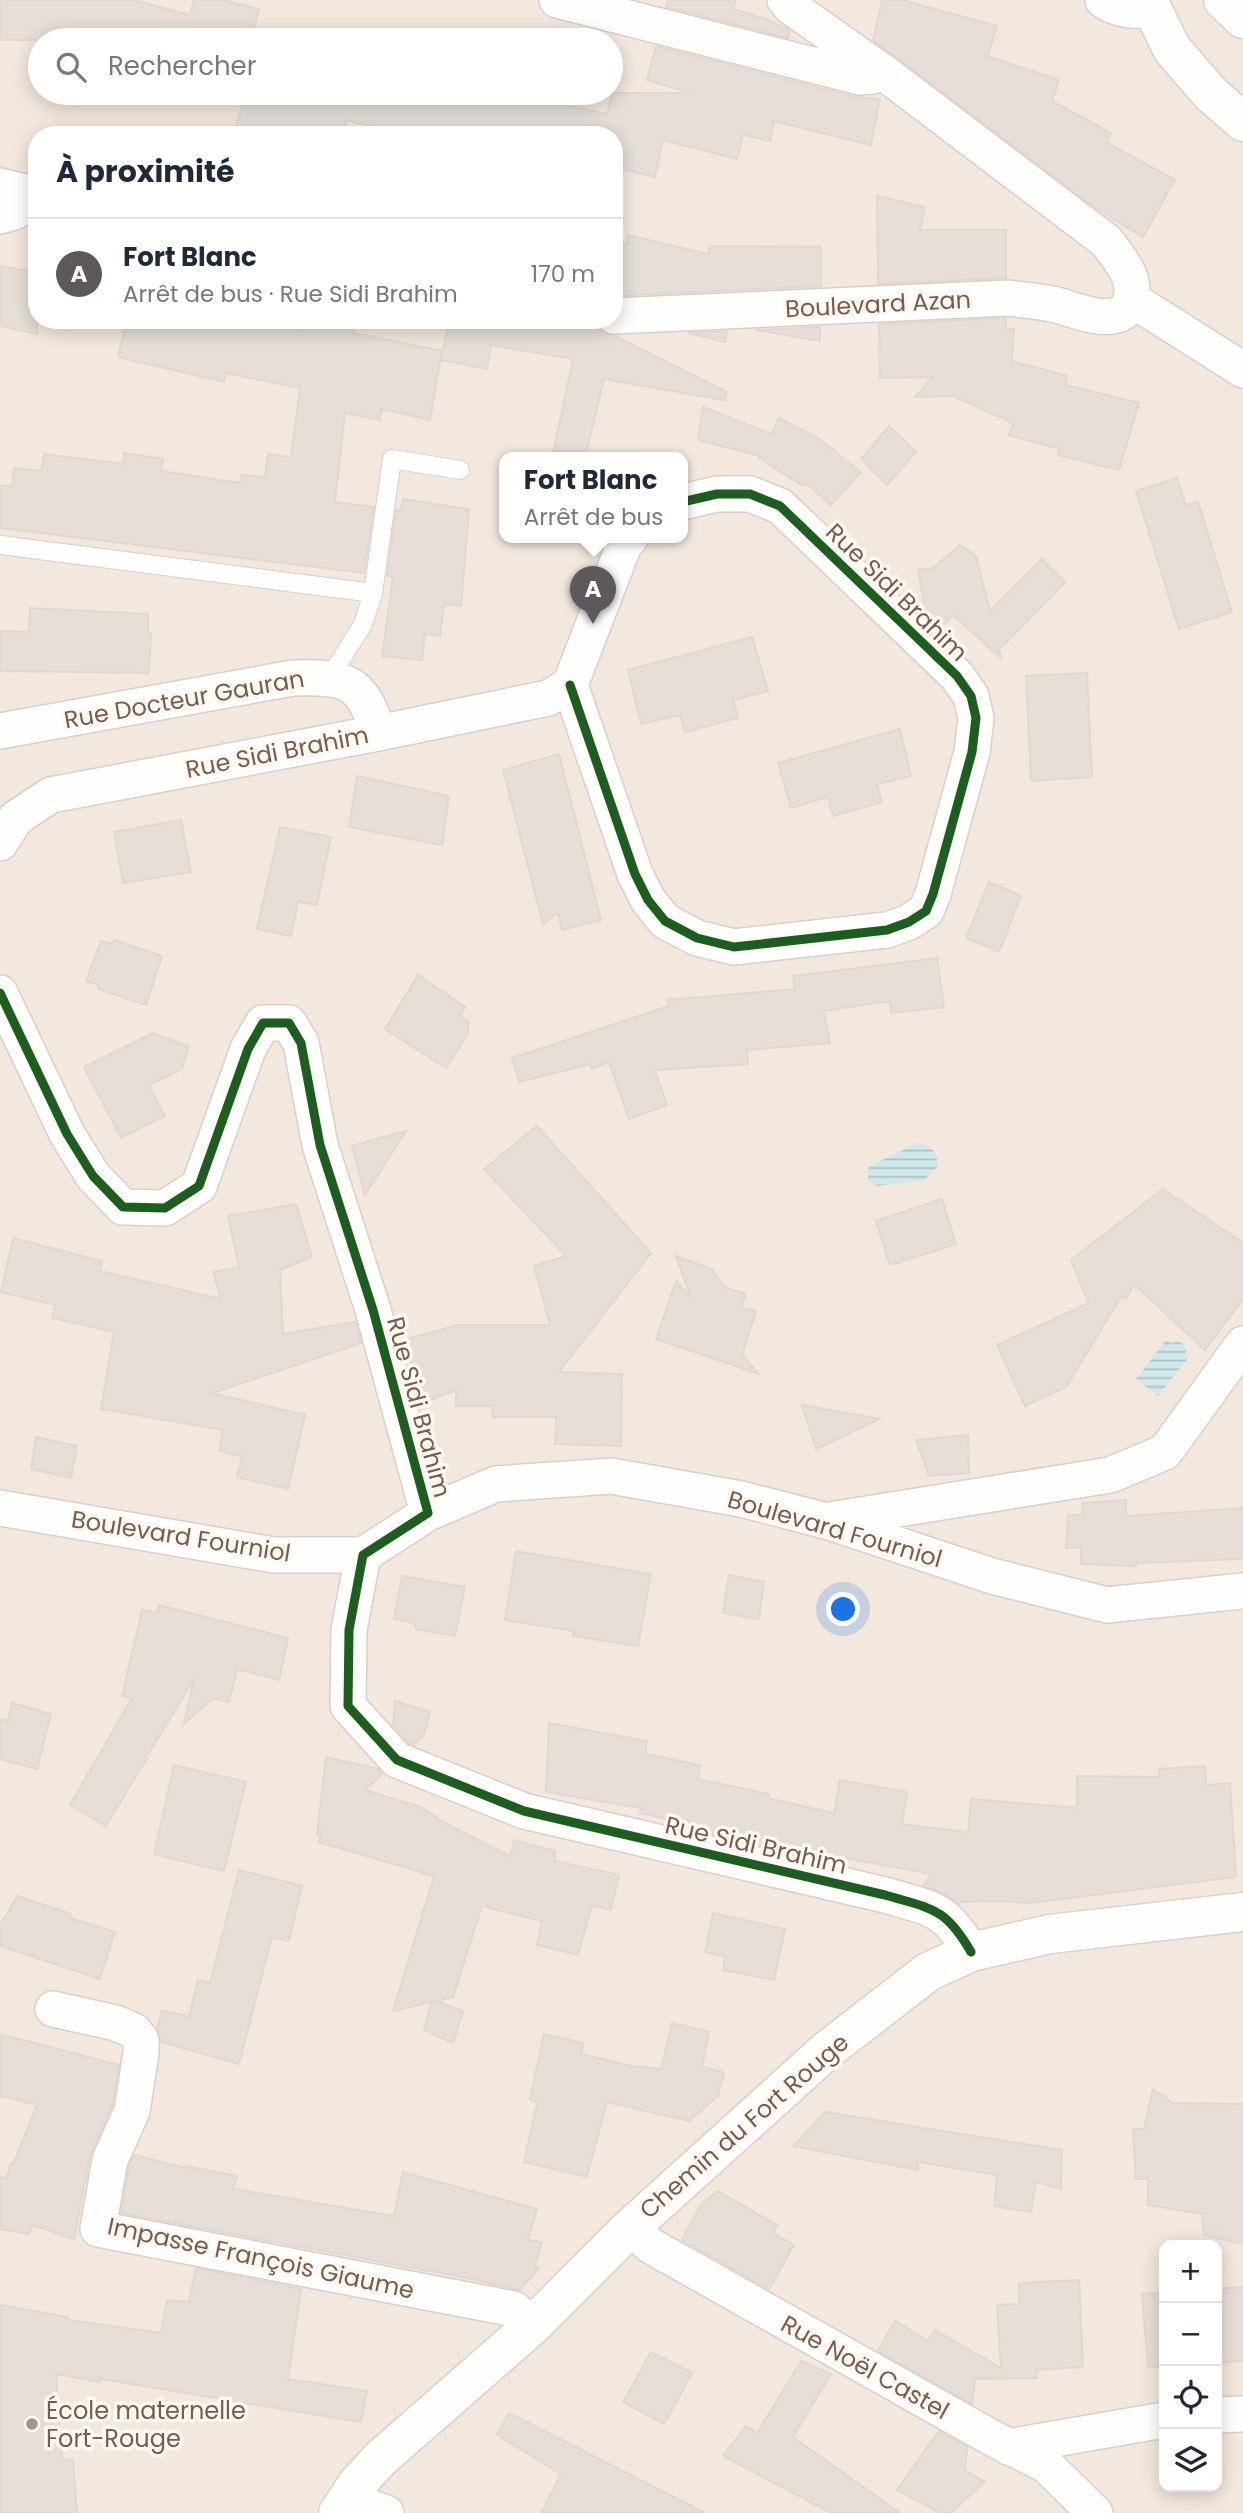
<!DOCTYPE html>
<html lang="fr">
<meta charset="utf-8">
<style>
body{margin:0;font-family:Poppins,sans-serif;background:#f6f6f7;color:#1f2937}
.controls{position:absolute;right:21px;bottom:21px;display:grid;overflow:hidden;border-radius:14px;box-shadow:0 4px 18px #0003}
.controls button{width:63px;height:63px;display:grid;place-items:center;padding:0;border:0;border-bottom:2px solid #e0e1e3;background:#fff;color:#1f2937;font:35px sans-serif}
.you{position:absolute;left:844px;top:1610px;width:24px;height:24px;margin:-18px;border:5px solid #fff;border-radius:50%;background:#1a73e8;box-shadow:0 0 0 10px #1a73e833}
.badge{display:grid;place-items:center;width:46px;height:46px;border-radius:50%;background:#5c585b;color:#fff;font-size:23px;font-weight:700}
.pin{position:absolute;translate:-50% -58px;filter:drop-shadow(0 2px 4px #0008)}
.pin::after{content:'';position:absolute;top:37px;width:24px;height:21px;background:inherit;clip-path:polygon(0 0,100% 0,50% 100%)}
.popup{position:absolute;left:499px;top:452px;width:189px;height:91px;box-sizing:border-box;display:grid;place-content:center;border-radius:14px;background:#fff;filter:drop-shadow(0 2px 5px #0005);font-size:23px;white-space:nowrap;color:#747a83}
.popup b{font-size:26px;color:#1f2937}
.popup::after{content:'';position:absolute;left:50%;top:100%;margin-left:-14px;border:14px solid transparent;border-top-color:#fff}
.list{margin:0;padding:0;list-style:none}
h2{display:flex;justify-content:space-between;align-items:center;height:91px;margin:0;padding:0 28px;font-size:30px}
h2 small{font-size:23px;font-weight:400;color:#747a83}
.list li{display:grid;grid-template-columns:46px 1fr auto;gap:21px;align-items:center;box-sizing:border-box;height:112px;padding:0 28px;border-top:2px solid #e0e1e3}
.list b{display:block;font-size:26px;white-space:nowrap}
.list p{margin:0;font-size:23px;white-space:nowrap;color:#747a83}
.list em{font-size:23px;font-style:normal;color:#747a83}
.icon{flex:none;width:38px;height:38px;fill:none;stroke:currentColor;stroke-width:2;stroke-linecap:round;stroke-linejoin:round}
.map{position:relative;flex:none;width:1243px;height:2513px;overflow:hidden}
.search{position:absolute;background:#fff;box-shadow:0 4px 18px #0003;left:28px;top:28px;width:595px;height:77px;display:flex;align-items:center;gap:18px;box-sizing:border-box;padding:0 24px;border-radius:38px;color:#747a83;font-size:26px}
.panel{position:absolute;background:#fff;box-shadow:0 4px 18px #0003;left:28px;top:126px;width:595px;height:203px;border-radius:28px}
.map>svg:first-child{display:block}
</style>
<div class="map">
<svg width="1243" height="2513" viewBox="0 0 1243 2513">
<defs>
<pattern id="water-rules" width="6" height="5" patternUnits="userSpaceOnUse" patternTransform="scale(1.75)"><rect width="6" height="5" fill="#d0e8ea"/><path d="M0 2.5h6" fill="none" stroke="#aebfc0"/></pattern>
</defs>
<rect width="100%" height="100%" fill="#f9f5f0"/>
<path fill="#f2e8de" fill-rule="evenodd" d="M0 0H1243V2513H0ZM40 40H611V93H40ZM37 135H614V320H37ZM504 458H682V538H504ZM1164 2245H1217V2487H1164Z"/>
<path fill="url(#water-rules)" d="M918 1143C932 1146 937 1152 938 1167L924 1180 877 1186 869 1181 867 1173 870 1166Z
M1166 1340 1171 1343 1176 1341 1182 1343 1187 1350 1185 1354 1189 1357 1158 1396 1136 1379Z"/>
<path fill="#e6ded7" stroke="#e2d8d2" stroke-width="2" d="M0 0H133L190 15 194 0H223L259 9 251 40H0Z
M668 0H736L733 9 766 19 790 31 788 38 666 7Z
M882 0H902L997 26 988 56 1059 80 1052 101 1111 133 1106 142 1175 180 1143 237 1097 209 873 40Z
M656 46 855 97 880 99 871 145 774 121 770 141 743 135 737 159 663 140 655 177 614 167V135H410L346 120 344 135H234L245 93H511L607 114 612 93H691L647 80Z
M877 196 925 207 920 230H1006V278L878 284Z
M628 235 708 254 710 246 821 247V286L614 296V241L627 244Z
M0 266 37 273V334L0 326Z
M1006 318V329H1014L1012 361 1067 376 1065 385 1139 403 1119 470 1058 455 1060 449 1009 435 1013 423 953 396 915 397 933 377 880 378 879 324Z
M127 320H254L302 331 304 320H356L353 333 442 351 430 420 382 409 380 420 345 413 335 502 374 507 364 573 0 528V485L12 487 14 468 41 471 44 454 123 464 124 453 163 459 161 471 240 483 242 475 265 477 268 454 291 457 300 388 226 373 224 382 118 357Z
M449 320H584L605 334 615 336 727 392 724 400 604 379 585 458H552L573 359 491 345 487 369 441 360Z
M820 327V341L756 330Z
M727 331 725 342 688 333Z
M703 407 771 434 779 418 818 438 861 472 831 505 806 483 803 486 759 458 760 456 698 440Z
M889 426 916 452 887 485 861 459Z
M1177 478 1186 505 1198 502 1232 612 1179 629 1136 491Z
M403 499 469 509 461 606 444 604 440 636 425 634 422 660 382 656 393 577 387 576 396 510 401 511Z
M960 545 976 556 990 611 1042 559 1065 582 1002 647H999L1001 658 953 615 941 627 926 613 918 570 933 568Z
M30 608 148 614V634H151L149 673 0 671V631L29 632Z
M752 637 768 691 733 700 738 718 685 732 680 715 641 724 628 670Z
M1087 673 1092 777 1031 781 1026 676Z
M900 729 911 776 877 784 882 802 833 816 828 797 791 808 778 763Z
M559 754 601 920 562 930 558 913 543 924 503 770Z
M357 776 449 796 442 845 349 827Z
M181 820 191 872 123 883 114 832Z
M280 827 331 837 317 905 298 902 291 936 257 929Z
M989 882 1021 896 999 952 966 938Z
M114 940 162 956 146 1005 98 989 99 985 86 981 101 941 112 944Z
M937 958 944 1007 891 1013 890 1001 824 1011 830 1043 747 1050 748 1064 655 1070 667 1105 629 1119 609 1062 592 1069 590 1064 519 1082 512 1058 669 1006 667 1000 795 989 793 976Z
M418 975 465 1007 460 1016 468 1021V1034L446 1068 385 1029Z
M152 1033 189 1046 182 1069 149 1085 165 1116 121 1138 84 1067Z
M537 1126 651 1253 559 1372 622 1374 621 1446 555 1444 556 1417H493L492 1406H456V1390L426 1402 403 1340 458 1325H550L534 1266 566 1256 484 1169Z
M406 1131 365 1195 352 1146Z
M1163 1189 1243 1243V1299L1205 1350 1134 1284 1126 1299 1121 1297 1066 1387 1025 1406 997 1345 1089 1303 1071 1260Z
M942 1199 956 1244 890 1265 876 1221Z
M296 1204 312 1257 280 1270 283 1334 355 1322 361 1343 212 1393 305 1415 288 1489 237 1477 242 1456 219 1451 223 1430 101 1409 114 1332 52 1318 55 1305 1 1292 13 1238 102 1261 100 1271 221 1299 213 1272 239 1267 228 1216Z
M676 1256 712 1269 726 1288 746 1294 741 1307 756 1311 742 1355 759 1374 656 1339 676 1281 691 1298Z
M802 1405 880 1419 816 1449Z
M968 1435 969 1473 929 1476 916 1440Z
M36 1437 77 1446 71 1478 31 1469Z
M1126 1500V1516L1243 1508V1559L1136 1563V1566L1081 1564V1547L1066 1548 1068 1515H1083L1082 1503Z
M516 1551 651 1574 638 1646 573 1636 574 1631 505 1620Z
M729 1575 764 1582 759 1619 723 1613Z
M402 1576 465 1587 455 1636 415 1629V1623L394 1619Z
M159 1605 288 1638 279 1680 237 1669 229 1702 213 1698 184 1724 194 1679 149 1753 144 1757 147 1758 106 1826 70 1805 132 1698 122 1696 142 1610 157 1613Z
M395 1701 430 1712 424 1735 413 1745 409 1743 393 1725Z
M12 1703 51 1714 37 1769 0 1759V1719L8 1721Z
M549 1723 647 1741 645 1754 700 1765 698 1779 769 1794 768 1798 834 1813 840 1780 907 1792 902 1824 968 1832 971 1799 1077 1808V1776L1159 1777V1769L1205 1766 1206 1785 1230 1783 1236 1877 1031 1903 1002 1901 960 1902 959 1904 944 1894 924 1885 932 1874 839 1857 838 1863 704 1832 705 1827 640 1813 641 1808 546 1792Z
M326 1757 378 1769 382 1774 365 1790 423 1808 441 1821 510 1856 514 1840 555 1851V1861L619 1875 611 1910 592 1905 578 1955 537 1945 542 1921 482 1906 453 1997 436 2001 463 2011 453 2043 424 2030 431 2002 393 2011 434 1876 319 1842 321 1831 317 1835Z
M174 1765 246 1782 224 1871 154 1854Z
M239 1870 302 1886 289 1941 272 1937 239 2064 161 2042 157 2029 162 2010 189 2017 198 1980 210 1983Z
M17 1896 71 1914 70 1918 115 1932 100 1979 0 1946V1925Z
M713 1913 785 1929 774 1980 723 1970 725 1957 705 1952Z
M672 2023 709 2032 702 2067 724 2072 718 2096 689 2121 607 2102 587 2177 524 2162 537 2103 530 2099 544 2034 583 2043 581 2054 631 2066 661 2069Z
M0 2034 119 2065 112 2106 90 2156 74 2239 32 2225 29 2234 0 2229V2177L7 2178 11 2163 13 2164 37 2105 0 2096Z
M1153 2089 1173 2103 1243 2104V2244L1204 2235 1202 2214 1148 2205V2179H1136L1133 2129H1144Z
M825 2112 1062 2150 1061 2189 1036 2182 1031 2212 994 2206 997 2175 918 2162V2170L793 2146Z
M134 2155 186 2168V2166L237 2176 233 2189 394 2216 403 2172 537 2209 528 2240 542 2242 535 2266 539 2268 520 2290 462 2277 121 2213 129 2166Z
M718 2191 777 2225 773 2233 794 2245 769 2289 682 2240 702 2203Z
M196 2268 301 2289 288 2379 367 2391 361 2422 143 2386 101 2379 100 2382 56 2374 62 2460 73 2459 77 2513H0V2305L68 2317V2320L161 2333 167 2300 189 2302Z
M1079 2280 1083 2367 1037 2370V2378L975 2379 972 2404 878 2351 895 2321 928 2341 935 2330 1001 2368 997 2305 1019 2304V2283Z
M1243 2287V2361L1217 2363V2289Z
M1164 2292V2366L1148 2367 1142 2294Z
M651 2352 692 2373 664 2424 623 2402Z
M801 2361 831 2374 793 2437 900 2513H831L723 2456 746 2426 757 2433Z
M509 2413 705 2513H541L561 2474 497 2435Z
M939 2431 967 2447 965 2470 985 2482 951 2513H940L897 2490Z"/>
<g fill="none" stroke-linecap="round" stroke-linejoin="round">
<g stroke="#d7d1cb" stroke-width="20">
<path id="service" d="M0 545 373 593
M330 677 363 624 373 593 392 459 460 470"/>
</g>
<g stroke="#d7d1cb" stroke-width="38">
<path id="minor" d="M557 0 860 77 873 76 883 72
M1103 0C1119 11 1133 11 1153 10
M0 186 37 195
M0 216 14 212 37 199
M1131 299 1243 370
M614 316 1008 298C1022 300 1037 301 1052 304 1071 308 1097 321 1117 315 1122 314 1126 310 1129 305 1140 281 1120 259 1106 241L883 72 791 7 785 0
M570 685 635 874 648 900 665 921 697 938 734 947 887 930 909 922 926 911 933 894 972 752 976 718 971 696 957 676 780 506 750 494H717L682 502
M0 731 293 678C346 677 362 679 378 733
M0 843 16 818 51 795 378 733 548 698 570 685 624 545 630 538
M0 993 67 1134 93 1176 123 1207 165 1208 199 1186 248 1049 263 1023H289L301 1043 320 1145 373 1310 428 1513 363 1555 349 1630 348 1706 397 1760 524 1811 885 1895C932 1909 945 1907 971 1952
M0 1508 274 1555H363
M428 1513 496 1484 611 1476 741 1499 826 1521 992 1576 1107 1605 1243 1591
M830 1520 1110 1475 1165 1452 1243 1344
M53 2009 116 2023 134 2031 141 2040V2053L132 2111 110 2160 98 2229 514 2309 532 2326
M630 2228 651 2246 994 2439 1046 2465 1095 2513
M1217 2415 1243 2414
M1008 2447 1164 2420
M346 2499 386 2513"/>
</g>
<g stroke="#d9d2cb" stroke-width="41">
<path id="secondary" d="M1148 0 1172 49 1211 94 1243 122
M1223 0 1243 19
M338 2513 357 2484 380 2459 532 2326 630 2228 826 2051 928 1972 971 1952 1050 1934 1243 1912"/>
</g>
<use href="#service" stroke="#fefefd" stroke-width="18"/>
<use href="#minor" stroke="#fefefd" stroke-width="35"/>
<use href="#secondary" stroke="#fefefd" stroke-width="38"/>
<g stroke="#fffaf3" stroke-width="13">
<path id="cycleway" d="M570 685 635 874 648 900 665 921 697 938 734 947 887 930 909 922 926 911 933 894 972 752 976 718 971 696 957 676 780 506 750 494H717L682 502
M0 993 67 1134 93 1176 123 1207 165 1208 199 1186 248 1049 263 1023H289L301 1043 320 1145 373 1310 428 1513 363 1555 349 1630 348 1706 397 1760 524 1811 885 1895C932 1909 945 1907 971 1952"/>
</g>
<use href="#cycleway" stroke="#1b5e20" stroke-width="9"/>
</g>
<circle fill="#a69286" stroke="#fffaf3" stroke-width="2.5" cx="32" cy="2424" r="7"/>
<g text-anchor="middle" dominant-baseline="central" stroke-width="7" stroke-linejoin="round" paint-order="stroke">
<g font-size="24" fill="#7a5c4d" stroke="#fffaf3">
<text transform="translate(878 304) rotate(-3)">Boulevard Azan</text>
<text transform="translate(897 592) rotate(44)">Rue Sidi Brahim</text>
<text transform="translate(184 699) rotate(-10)">Rue Docteur Gauran</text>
<text transform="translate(277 752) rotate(-11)">Rue Sidi Brahim</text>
<text transform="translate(419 1407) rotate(75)">Rue Sidi Brahim</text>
<text transform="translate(835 1529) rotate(16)">Boulevard Fourniol</text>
<text transform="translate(181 1536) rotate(9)">Boulevard Fourniol</text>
<text transform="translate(756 1845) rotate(13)">Rue Sidi Brahim</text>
<text transform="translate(744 2126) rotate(-41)">Chemin du Fort Rouge</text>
<text transform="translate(261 2258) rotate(12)">Impasse François Giaume</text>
<text transform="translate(865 2367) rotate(29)">Rue Noël Castel</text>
</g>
<g font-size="24" fill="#7a5c4d" stroke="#fffaf3" text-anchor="start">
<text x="46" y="2410">École maternelle<tspan x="46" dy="28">Fort-Rouge</tspan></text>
</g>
</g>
</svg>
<div class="controls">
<button>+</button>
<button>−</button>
<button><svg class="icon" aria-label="locate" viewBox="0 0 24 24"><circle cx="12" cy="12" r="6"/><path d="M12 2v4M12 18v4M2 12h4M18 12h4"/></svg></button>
<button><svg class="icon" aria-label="layers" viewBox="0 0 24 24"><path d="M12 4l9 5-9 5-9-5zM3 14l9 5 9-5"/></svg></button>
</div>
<div class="you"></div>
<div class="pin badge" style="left:593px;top:624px">A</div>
<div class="popup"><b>Fort Blanc</b>Arrêt de bus</div>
<div class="search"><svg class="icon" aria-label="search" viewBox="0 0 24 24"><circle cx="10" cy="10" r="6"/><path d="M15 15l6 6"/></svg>Rechercher</div>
<section class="panel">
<h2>À proximité<small></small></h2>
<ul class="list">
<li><span class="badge">A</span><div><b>Fort Blanc</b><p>Arrêt de bus · Rue Sidi Brahim</p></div><em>170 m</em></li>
</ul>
</section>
</div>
